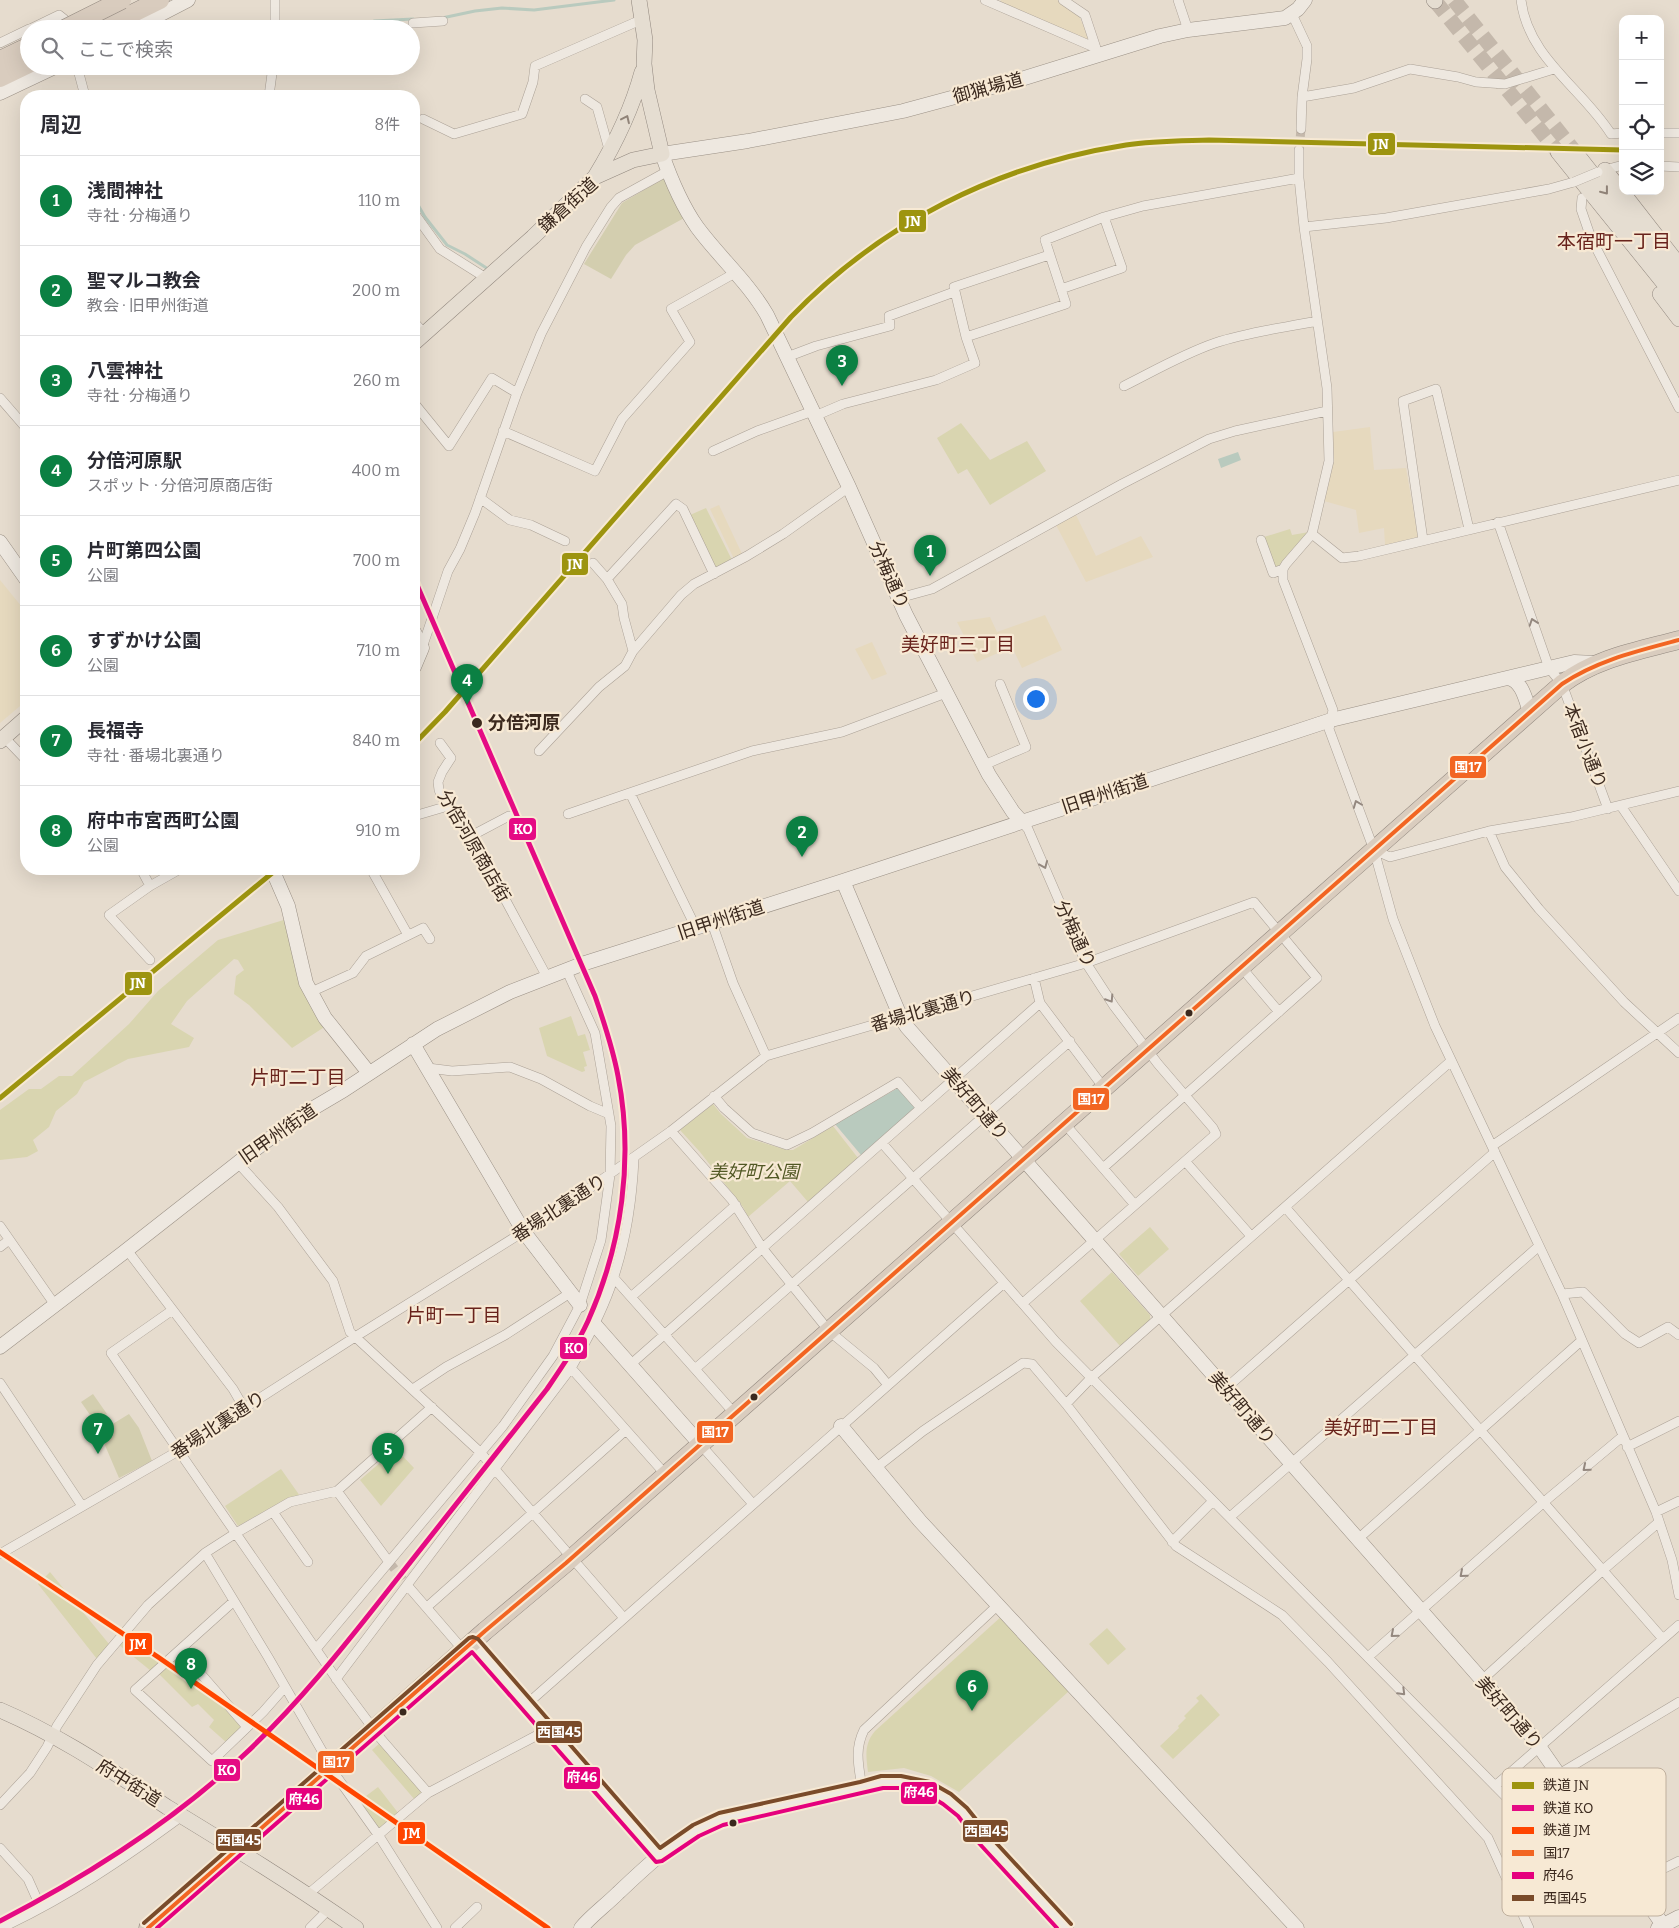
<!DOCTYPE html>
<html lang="ja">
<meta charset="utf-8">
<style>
body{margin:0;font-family:Bitter,"Noto Sans JP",serif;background:#f2f2f3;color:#2b2b33}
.controls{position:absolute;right:15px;top:15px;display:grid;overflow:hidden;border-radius:10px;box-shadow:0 5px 20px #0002}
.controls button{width:45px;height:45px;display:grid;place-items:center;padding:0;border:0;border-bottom:1px solid #e1e1e2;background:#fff;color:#2b2b33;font:25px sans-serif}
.you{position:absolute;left:1035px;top:698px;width:18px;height:18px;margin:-12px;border:4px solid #fff;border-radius:50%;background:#1a73e8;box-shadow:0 0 0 8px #1a73e833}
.badge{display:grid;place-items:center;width:32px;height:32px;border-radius:50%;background:#0b8043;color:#fff;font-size:16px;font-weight:700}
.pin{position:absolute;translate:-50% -41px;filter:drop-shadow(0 1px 2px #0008)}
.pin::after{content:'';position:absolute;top:26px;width:18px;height:15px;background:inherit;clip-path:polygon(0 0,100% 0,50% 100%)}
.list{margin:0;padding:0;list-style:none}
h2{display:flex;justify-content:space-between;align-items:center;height:65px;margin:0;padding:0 20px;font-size:21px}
h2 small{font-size:16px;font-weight:400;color:#7c7c81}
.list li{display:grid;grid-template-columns:32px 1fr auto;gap:15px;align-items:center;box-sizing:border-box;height:90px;padding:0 20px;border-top:1px solid #e1e1e2}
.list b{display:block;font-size:19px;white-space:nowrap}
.list p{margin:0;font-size:16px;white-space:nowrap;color:#7c7c81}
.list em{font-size:16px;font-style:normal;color:#7c7c81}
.icon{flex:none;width:28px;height:28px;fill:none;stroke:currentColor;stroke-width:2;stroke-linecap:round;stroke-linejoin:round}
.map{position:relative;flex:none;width:1679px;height:1928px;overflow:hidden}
.search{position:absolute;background:#fff;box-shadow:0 5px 20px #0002;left:20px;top:20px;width:400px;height:55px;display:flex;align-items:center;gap:12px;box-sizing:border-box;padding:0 18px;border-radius:28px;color:#7c7c81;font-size:19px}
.panel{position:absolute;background:#fff;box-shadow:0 5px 20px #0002;left:20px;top:90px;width:400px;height:785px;border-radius:20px}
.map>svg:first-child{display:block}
</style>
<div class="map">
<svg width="1679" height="1928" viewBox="0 0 1679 1928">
<rect width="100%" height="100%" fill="#e6dcce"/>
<path fill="#e6d9be" d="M1001 0H1058L1079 16 1089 37 1085 41 1000 2Z
M1370 427 1374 470 1406 468 1418 537 1385 545 1384 528 1359 533 1356 510 1324 501 1334 461 1333 432Z
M719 505 743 556 735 561 710 509Z
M1076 515 1096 556 1141 536 1153 557 1086 582 1056 525Z
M0 580 26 612V701L0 723Z
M1045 615 1062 650 1022 668 1012 647 977 662 957 622 990 617 997 632Z
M872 642 887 674 872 680 855 649Z"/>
<path fill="#d9d5b0" d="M961 423 990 460 1027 441 1046 471 990 505 967 469 958 474 937 438Z
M706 508 733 562 716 571 690 515Z
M1290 529 1292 535 1309 532 1283 566 1275 570 1264 537Z
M287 919 326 1026 292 1048 249 1005 234 994 236 976 244 970 238 960 234 959 187 1001 171 1024 194 1038 189 1047 128 1059 84 1082 77 1094 56 1111 49 1127 33 1140 38 1151 27 1157 0 1160V1110L29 1089H41L59 1076H72L129 1024 158 991 218 940Z
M571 1016 578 1036 585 1034 590 1050 583 1052 587 1066 584 1067 585 1071 582 1072 547 1056 539 1028Z
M713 1104 721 1114 747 1138 787 1150H793L833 1126 858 1158 808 1202 790 1181 748 1217 743 1207 700 1152 680 1130Z
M1150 1227 1169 1249 1138 1276 1119 1254Z
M1112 1272 1150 1315V1320L1120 1346 1080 1301Z
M396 1449 414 1468 381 1506 360 1480Z
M281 1469 300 1496 288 1498 238 1526 225 1506Z
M50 1572 109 1644 97 1659 38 1584Z
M1003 1615 1069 1691 959 1792 931 1776 904 1768 868 1772C866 1756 864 1744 875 1731Z
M1107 1628 1126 1649 1108 1665 1089 1644Z
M130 1632 164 1659 151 1671 119 1645Z
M179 1656 243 1727 227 1743 209 1727 214 1720 198 1704 192 1707 159 1674Z
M1201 1694 1220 1715 1173 1759 1160 1746 1179 1728 1178 1726 1186 1718 1184 1716 1199 1701 1196 1698Z
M380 1743 423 1793 415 1800 372 1750Z
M378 1787 399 1814 381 1829H377L358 1802Z"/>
<path fill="#d3ceaf" d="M664 178 686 217 635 245 626 255 611 279 584 264 622 203Z
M93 1394 107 1414 105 1415 111 1425 129 1414 139 1428 152 1461 119 1478 95 1422 81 1402Z"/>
<path fill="#b9cabe" d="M1238 452 1241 460 1221 468 1218 459Z
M898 1088 915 1108 861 1155 835 1124Z"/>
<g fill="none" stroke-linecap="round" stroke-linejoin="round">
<path stroke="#b9cabe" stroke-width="3" d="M442 18 475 11 502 8 534 10 614 0
M374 21 413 19
M414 198 425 217 447 245 465 254 488 269"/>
<path stroke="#c4b8ab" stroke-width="9" stroke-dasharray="9 4.5" stroke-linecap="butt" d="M1299 150 1301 129
M389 1562 407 1585"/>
<path stroke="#c4b8ab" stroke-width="15" stroke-dasharray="15 8" stroke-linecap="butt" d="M1454 0 1575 152
M1435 1 1558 152"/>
<g stroke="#aba196" stroke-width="10">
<path id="street" d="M275 0V29
M985 0 1096 48 1099 55
M1063 0 1085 15 1096 48
M1178 0 1188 30
M1521 0C1528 58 1582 88 1611 134L1623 133
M1292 14 1307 46V59L1302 97 1354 88 1410 69 1458 77 1476 82 1505 84 1554 69
M413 23 443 21
M30 29 59 15 64 19 67 29
M0 43 29 29
M77 66 85 96
M269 96 273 66
M585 99 597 107 610 153
M423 119 454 134 522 114 533 82 535 66 643 19
M1301 129 1302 97
M1660 133H1679
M1299 150V178L1304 227 1327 388 1329 461 1312 534 1286 564 1283 569V580L1333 710 1329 729 1374 850 1393 919 1435 1026 1562 1294 1656 1512 1672 1560 1679 1595
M1660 166 1679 167
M1601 171 1623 165
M1582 198 1581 209 1591 238 1679 408
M414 213 440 249 486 278
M1304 227 1386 218 1549 189 1574 182
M1061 289 1122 268 1104 217
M414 322 424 333
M966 337 1066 304 1045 240 1104 217 1143 206 1299 178
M787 357 816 346 890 326 889 316 954 292
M1124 386C1154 371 1183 354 1215 343 1247 332 1283 328 1317 321
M0 398 26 428
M414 403 449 446 492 378 517 393
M815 416 843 404 936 380 975 363 966 337 954 287 1049 255
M503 431 595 471 622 419 690 342 671 309 735 273
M713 451 757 431 813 411
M480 498 510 520 531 525 565 541
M1498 522 1549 668 1562 684 1608 809
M1312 534 1342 558 1359 556 1679 480
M1261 540 1273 573 1283 569
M1423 540 1403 401 1436 389 1469 529
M593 563 607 579 622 604 624 618 633 651
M607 579 676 504 683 509 714 574
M899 598 932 589 1122 484 1209 439 1235 431 1327 411
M422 648 448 571 460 549 475 513 517 393 541 334 586 247 611 207 619 198 668 171
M4 737 26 760
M440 743 451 758 442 772 438 782 439 790 445 803 471 836 547 977
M539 751 599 687 625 666 633 651 681 595 694 584 747 556 783 534 849 487
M984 765 1026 747 1000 684
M630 793 696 928
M1621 806 1679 891
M568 814 752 751 842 732 946 693
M414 816 448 806
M1022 822 1028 829 1086 963 1114 1006 1158 1064 1213 1128 1216 1134 1023 1303
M1489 831 1505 867 1539 909 1624 1002 1679 1053
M471 836 509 816
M1374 850 1390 857 1489 831 1571 817 1679 791
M141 869 150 886
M371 869 408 935
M712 923 733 983 766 1056
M150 960 109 915 150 886 180 869
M1241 967 1279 1012
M1034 978 1040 1003 1104 1088
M311 992 353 973 366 956 423 928 430 939
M428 1068 452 1071 510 1067 541 1079 590 1106 609 1114
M714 1096 724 1108 752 1133 787 1145 812 1133 898 1082 921 1108
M1064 1123 1135 1205
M671 1131 732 1200 763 1249 829 1331 874 1368 888 1385
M882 1143 1056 1342 1612 1904 1643 1896
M1492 1146 1679 1018
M1185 1161 1251 1236
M238 1163 278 1207 333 1281 350 1332 480 1452 624 1618
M1285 1207 1663 1639
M0 1226 55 1305
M0 1247 9 1240
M127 1250 233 1389 244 1408
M614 1278 735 1414
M1562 1294 1583 1292 1625 1334 1639 1343 1668 1327 1679 1335
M631 1297 736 1205
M171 1311 111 1353 340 1684 381 1739 428 1793
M630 1365 1040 1003
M571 1368 666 1475
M695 1369 1070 1041
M0 1383 82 1506
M413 1389 446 1367 505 1335 570 1293
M1225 1389 1495 1152
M1066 1404 1092 1377 1161 1316 1451 1061
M700 1444 753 1504
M1627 1447 1679 1421
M877 1467 923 1431 1023 1363 1032 1364 1066 1404 1176 1546 1282 1615 1328 1662 1488 1838 1529 1928
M337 1491 389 1562
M273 1512 308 1562
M1656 1512 1679 1501
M1230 1517 1539 1246
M1358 1539 1581 1341
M1172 1542 1213 1501
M205 1553 268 1657 337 1777 379 1836 437 1928
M0 1554 173 1454 355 1337 560 1209 671 1131 766 1056 1086 963 1254 902 1317 978 1103 1168
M407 1585 464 1651
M234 1601 135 1690 212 1761 263 1712 285 1687
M427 1607 626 1430
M316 1649 503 1426 553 1356 580 1305 601 1240 610 1175 611 1126 595 1033 566 969
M180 1650 247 1727
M1368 1657 1544 1502 1623 1436
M336 1679 571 1368C586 1342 600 1316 610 1288 625 1247 632 1202 634 1159
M1482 1680 1603 1570 1659 1522
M527 1704 1004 1283
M1559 1774 1679 1702
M1495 1786 1679 1625
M862 1788C859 1767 854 1750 864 1730L998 1605
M0 1805 30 1773 47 1747 57 1726 97 1665 148 1605 205 1553 236 1533 290 1502 337 1491 432 1407
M0 1848 28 1879 41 1908
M1634 1883 1679 1861
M307 1895 428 1793 549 1729
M1 1928C66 1898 125 1858 182 1816
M310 1928 329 1909
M455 1928 477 1907"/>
</g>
<g stroke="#9b9186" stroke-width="15">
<path id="secondary" d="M132 29 188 0
M0 93 57 66
M0 542 26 579
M414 632 422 648 414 667
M1508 678C1522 680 1526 701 1530 712
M1022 822 1013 812 989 775 906 615 849 487 767 315C748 282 719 257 697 227 683 207 670 177 662 154L748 141 903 111 1018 80 1160 36 1188 30 1285 18 1298 9 1305 0
M272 869 288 906 306 983 325 1018 369 1073
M843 881 901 1018 907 1027 1534 1739 1663 1925
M413 1044 524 1232 580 1305
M595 1325 700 1444
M0 1347 123 1253 253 1151 300 1116 344 1090 437 1029 510 992 582 964 843 881 1331 720 1574 662 1596 663
M841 1426 920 1521 1297 1928
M473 1643 659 1856
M581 1928C592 1915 606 1905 618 1893 649 1864 680 1833 721 1819L890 1781C910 1783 928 1787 945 1798 962 1808 970 1822 982 1837 1008 1869 1038 1898 1066 1928
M1658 1928 1679 1917"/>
</g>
<g stroke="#91877e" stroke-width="16">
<path id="primary" d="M1434 0 1435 1
M1558 152 1679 302
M1575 152 1679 284
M1605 170 1679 265
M595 177C615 144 632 109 642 72
M1660 294 1679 319
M414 343 533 237 595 177 633 160 662 154 647 90 644 64 645 40 639 0
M0 741 26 718
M0 1710C59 1735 113 1772 167 1807 231 1846 295 1885 356 1928"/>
</g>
<g stroke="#91877e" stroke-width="19">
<path id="highway" d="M101 29 160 0
M0 60 29 46
M0 78 29 64
M148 1928 485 1631 566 1563 1562 684C1596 658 1638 651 1679 640"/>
</g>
<use href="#street" stroke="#eee8e0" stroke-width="9"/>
<use href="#secondary" stroke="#eee8e0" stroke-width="14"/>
<use href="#primary" stroke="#e5ddd1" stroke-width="15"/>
<use href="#highway" stroke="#d9ccbe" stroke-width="18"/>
<g stroke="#aba196" stroke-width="10" stroke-linecap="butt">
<path id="street-bridge" d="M1574 182 1598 172"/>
</g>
<g stroke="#91877e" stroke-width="19" stroke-linecap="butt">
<path id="highway-bridge" d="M64 29 122 0"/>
</g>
<use href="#street-bridge" stroke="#eee8e0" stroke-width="9"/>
<use href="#highway-bridge" stroke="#d9ccbe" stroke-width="18"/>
<g stroke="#f7e9d4" stroke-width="8">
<path id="bus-1" d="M148 1928 485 1631 566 1563 1562 684C1598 660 1638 651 1679 640"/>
</g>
<g stroke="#f7e9d4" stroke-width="8">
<path id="bus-2" d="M157 1928 472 1652 656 1862 662 1861 699 1836 723 1825 883 1788H899L926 1794 943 1804 958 1816 977 1841 1057 1928"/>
</g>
<g stroke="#f7e9d4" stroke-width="8">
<path id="bus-3" d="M144 1923 469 1638 473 1637 478 1639 660 1848 693 1825 719 1813 860 1782 881 1776H901L930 1782 951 1794 967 1808 987 1833 1071 1924"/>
</g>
<use href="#bus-1" stroke="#f26522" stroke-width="4"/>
<use href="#bus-2" stroke="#e5007d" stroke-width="4"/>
<use href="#bus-3" stroke="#7a4b2a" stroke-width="4"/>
<g stroke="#f7e9d4" stroke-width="9">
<path id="rail-1" d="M414 744 445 712 791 317C882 223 997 165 1126 145 1153 141 1181 141 1209 140L1623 150
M0 1098 277 869"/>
</g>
<g stroke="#f7e9d4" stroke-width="9">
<path id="rail-2" d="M0 1921C89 1875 173 1822 246 1753 298 1704 342 1649 386 1593 440 1525 494 1457 547 1389 562 1367 577 1345 588 1321 622 1245 634 1158 618 1076 613 1049 604 1022 595 996L414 578"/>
</g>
<g stroke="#f7e9d4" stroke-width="9">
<path id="rail-3" d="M0 1552 158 1657 548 1928"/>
</g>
<use href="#rail-1" stroke="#9d940f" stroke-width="5"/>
<use href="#rail-2" stroke="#e50b84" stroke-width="5"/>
<use href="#rail-3" stroke="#ff4500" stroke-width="5"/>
</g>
<defs><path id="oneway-chevron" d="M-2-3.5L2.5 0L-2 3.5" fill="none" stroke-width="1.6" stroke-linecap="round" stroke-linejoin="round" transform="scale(1.25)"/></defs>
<g stroke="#908378">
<use href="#oneway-chevron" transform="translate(626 119) rotate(-65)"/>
<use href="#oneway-chevron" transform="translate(1605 191) rotate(52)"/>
</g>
<g stroke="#94887f">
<use href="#oneway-chevron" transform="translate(1533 622) rotate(-109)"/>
<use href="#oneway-chevron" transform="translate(1357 804) rotate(-111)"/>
<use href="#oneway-chevron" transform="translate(1044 865) rotate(67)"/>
<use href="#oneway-chevron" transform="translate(1110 999) rotate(57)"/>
<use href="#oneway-chevron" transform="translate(1586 1468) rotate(140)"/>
<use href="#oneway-chevron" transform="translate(1463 1574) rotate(139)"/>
<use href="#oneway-chevron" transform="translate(1394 1634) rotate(139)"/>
<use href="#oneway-chevron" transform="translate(1402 1692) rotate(45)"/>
</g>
<g fill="#3b291e" stroke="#f7e9d4" stroke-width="2">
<circle cx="477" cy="723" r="6"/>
<circle cx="1189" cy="1013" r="4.5"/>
<circle cx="754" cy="1397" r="4.5"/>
<circle cx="403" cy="1712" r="4.5"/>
<circle cx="733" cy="1823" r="4.5"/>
</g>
<g text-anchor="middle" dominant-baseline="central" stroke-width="4.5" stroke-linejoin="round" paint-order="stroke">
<g font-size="18" fill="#3b291e" stroke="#f7e9d4">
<text transform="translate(988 88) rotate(-15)">御猟場道</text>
<text transform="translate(568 205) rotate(-42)">鎌倉街道</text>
<text transform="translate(889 575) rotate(66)">分梅通り</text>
<text transform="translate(1585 746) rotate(69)">本宿小通り</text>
<text transform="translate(1105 794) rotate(-18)">旧甲州街道</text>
<text transform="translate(474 846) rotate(60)">分倍河原商店街</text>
<text transform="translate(721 920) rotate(-18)">旧甲州街道</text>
<text transform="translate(1075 934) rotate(65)">分梅通り</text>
<text transform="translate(923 1011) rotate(-16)">番場北裏通り</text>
<text transform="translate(975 1104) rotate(49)">美好町通り</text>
<text transform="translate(278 1134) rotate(-35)">旧甲州街道</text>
<text transform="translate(559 1208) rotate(-33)">番場北裏通り</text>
<text transform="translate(1242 1408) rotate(49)">美好町通り</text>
<text transform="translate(218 1425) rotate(-33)">番場北裏通り</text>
<text transform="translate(1509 1713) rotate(49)">美好町通り</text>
<text transform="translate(129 1783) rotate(32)">府中街道</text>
</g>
<g font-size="18" font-weight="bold" fill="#3b291e" stroke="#f7e9d4" text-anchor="start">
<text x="488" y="723">分倍河原</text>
</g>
<g font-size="18" font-style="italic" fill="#515824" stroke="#f7e9d4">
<text x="754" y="1172">美好町公園</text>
</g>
<g font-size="19" fill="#69231c" stroke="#f7e9d4">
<text x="1614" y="241">本宿町一丁目</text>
<text x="958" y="644">美好町三丁目</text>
<text x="298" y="1077">片町二丁目</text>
<text x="454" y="1315">片町一丁目</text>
<text x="1381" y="1427">美好町二丁目</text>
</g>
</g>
<rect x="1502" y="1768" width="164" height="148" rx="8" fill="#f7e9d4" stroke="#bfaf9d" stroke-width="1"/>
<rect x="1512" y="1782" width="22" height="7" fill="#9d940f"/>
<rect x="1512" y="1805" width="22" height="6" fill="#e50b84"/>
<rect x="1512" y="1827" width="22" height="7" fill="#ff4500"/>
<rect x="1512" y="1850" width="22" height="6" fill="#f26522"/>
<rect x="1512" y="1872" width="22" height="7" fill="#e5007d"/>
<rect x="1512" y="1895" width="22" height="6" fill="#7a4b2a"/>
<g font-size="14" fill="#3b291e">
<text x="1543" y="1790">鉄道 JN</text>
<text x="1543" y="1813">鉄道 KO</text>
<text x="1543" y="1835">鉄道 JM</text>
<text x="1543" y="1858">国17</text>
<text x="1543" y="1880">府46</text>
<text x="1543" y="1903">西国45</text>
</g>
<g stroke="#f7e9d4" stroke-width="2">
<rect x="1367" y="132" width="29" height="24" rx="5" fill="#9d940f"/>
<rect x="898" y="209" width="29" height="24" rx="5" fill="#9d940f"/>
<rect x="561" y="552" width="28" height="24" rx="5" fill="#9d940f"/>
<rect x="1449" y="755" width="38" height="24" rx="5" fill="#f26522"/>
<rect x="508" y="817" width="29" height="24" rx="5" fill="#e50b84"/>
<rect x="124" y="971" width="29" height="25" rx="5" fill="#9d940f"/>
<rect x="1072" y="1087" width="38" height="24" rx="5" fill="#f26522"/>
<rect x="559" y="1336" width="29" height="24" rx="5" fill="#e50b84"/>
<rect x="696" y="1420" width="38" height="24" rx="5" fill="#f26522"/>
<rect x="124" y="1632" width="29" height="24" rx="5" fill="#ff4500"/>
<rect x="535" y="1720" width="48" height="24" rx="5" fill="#7a4b2a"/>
<rect x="317" y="1750" width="38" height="24" rx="5" fill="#f26522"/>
<rect x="213" y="1758" width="28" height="24" rx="5" fill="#e50b84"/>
<rect x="563" y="1766" width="38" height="24" rx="5" fill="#e5007d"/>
<rect x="900" y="1781" width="38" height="24" rx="5" fill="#e5007d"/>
<rect x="285" y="1787" width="38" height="24" rx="5" fill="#e5007d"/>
<rect x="962" y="1819" width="47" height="24" rx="5" fill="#7a4b2a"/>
<rect x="397" y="1821" width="29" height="24" rx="5" fill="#ff4500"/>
<rect x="215" y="1828" width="47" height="24" rx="5" fill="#7a4b2a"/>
</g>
<g font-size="14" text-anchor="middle" font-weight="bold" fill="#fff">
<text x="1381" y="149">JN</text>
<text x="913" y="226">JN</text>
<text x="575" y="569">JN</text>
<text x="1468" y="772">国17</text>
<text x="523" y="834">KO</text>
<text x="138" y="988">JN</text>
<text x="1091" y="1104">国17</text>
<text x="574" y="1353">KO</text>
<text x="715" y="1437">国17</text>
<text x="138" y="1649">JM</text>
<text x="559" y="1737">西国45</text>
<text x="336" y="1767">国17</text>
<text x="227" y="1775">KO</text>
<text x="582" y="1782">府46</text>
<text x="919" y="1797">府46</text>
<text x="304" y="1804">府46</text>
<text x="986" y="1836">西国45</text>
<text x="412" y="1838">JM</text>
<text x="239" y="1845">西国45</text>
</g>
</svg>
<div class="controls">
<button>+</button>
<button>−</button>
<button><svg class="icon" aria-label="locate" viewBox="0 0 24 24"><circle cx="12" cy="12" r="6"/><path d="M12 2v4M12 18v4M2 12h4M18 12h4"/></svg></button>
<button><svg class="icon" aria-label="layers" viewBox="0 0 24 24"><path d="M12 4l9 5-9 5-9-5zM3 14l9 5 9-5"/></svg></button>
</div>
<div class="you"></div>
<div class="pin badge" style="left:930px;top:576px">1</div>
<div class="pin badge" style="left:802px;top:857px">2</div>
<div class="pin badge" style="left:842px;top:386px">3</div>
<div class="pin badge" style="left:467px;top:705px">4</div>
<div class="pin badge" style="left:388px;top:1474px">5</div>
<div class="pin badge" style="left:972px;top:1711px">6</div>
<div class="pin badge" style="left:98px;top:1454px">7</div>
<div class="pin badge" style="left:191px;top:1689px">8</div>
<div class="search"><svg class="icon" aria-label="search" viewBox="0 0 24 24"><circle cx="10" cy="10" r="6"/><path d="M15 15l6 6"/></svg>ここで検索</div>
<section class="panel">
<h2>周辺<small>8件</small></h2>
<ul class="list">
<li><span class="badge">1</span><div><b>浅間神社</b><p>寺社 · 分梅通り</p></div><em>110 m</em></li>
<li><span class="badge">2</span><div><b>聖マルコ教会</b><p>教会 · 旧甲州街道</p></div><em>200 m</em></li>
<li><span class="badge">3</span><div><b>八雲神社</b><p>寺社 · 分梅通り</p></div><em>260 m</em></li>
<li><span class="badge">4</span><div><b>分倍河原駅</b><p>スポット · 分倍河原商店街</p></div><em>400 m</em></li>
<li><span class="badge">5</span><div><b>片町第四公園</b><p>公園</p></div><em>700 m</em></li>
<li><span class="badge">6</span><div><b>すずかけ公園</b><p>公園</p></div><em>710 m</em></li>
<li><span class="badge">7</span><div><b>長福寺</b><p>寺社 · 番場北裏通り</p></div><em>840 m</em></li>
<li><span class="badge">8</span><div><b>府中市宮西町公園</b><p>公園</p></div><em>910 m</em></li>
</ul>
</section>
</div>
